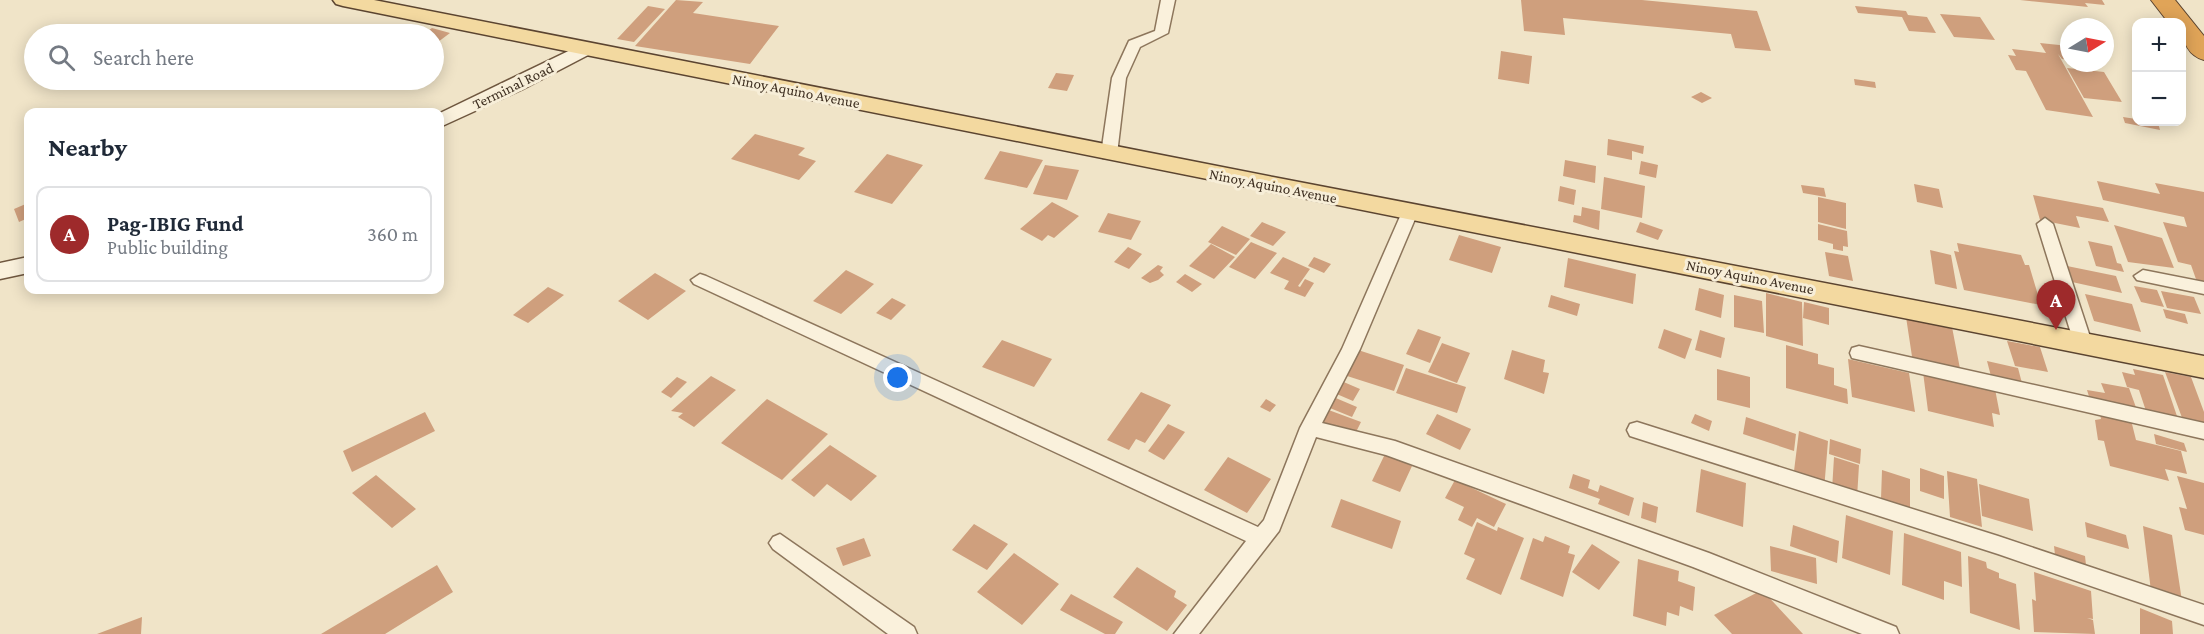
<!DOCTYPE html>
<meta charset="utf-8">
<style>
body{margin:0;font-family:"Crimson Pro",serif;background:#f6f6f7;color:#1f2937}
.controls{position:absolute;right:18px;top:18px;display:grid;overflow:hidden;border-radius:12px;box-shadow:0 3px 15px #0003}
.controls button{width:54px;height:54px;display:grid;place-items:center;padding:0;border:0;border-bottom:2px solid #e0e1e3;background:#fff;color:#1f2937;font:30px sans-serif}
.compass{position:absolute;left:2060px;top:18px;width:54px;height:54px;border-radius:50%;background:#fff;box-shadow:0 3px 15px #0003;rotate:80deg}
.you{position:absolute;left:898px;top:378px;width:21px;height:21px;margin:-15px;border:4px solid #fff;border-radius:50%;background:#1a73e8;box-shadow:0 0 0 9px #1a73e833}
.badge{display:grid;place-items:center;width:39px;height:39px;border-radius:50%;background:#9e2a2b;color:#fff;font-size:20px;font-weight:700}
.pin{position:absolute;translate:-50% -50px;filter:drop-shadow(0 2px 3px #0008)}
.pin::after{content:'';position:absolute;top:32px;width:21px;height:18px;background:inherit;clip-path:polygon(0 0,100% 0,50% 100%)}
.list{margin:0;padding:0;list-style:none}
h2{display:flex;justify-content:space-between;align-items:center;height:78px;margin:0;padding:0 24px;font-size:26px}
h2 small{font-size:20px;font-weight:400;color:#747a83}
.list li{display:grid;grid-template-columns:39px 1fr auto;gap:18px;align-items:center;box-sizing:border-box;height:96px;margin:0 12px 12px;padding:0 12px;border:2px solid #e0e1e3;border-radius:12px}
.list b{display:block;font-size:22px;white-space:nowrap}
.list p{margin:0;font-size:20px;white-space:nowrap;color:#747a83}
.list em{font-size:20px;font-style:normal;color:#747a83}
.icon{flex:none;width:33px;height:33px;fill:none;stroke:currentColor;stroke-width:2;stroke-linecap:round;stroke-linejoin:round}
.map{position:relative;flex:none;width:2204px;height:634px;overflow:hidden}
.search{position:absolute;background:#fff;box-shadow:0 3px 15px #0003;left:24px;top:24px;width:420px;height:66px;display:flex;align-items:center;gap:15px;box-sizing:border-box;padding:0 21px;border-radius:33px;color:#747a83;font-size:22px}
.panel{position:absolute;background:#fff;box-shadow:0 3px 15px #0003;left:24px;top:108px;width:420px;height:186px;border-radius:12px}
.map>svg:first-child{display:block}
</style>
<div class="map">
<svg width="2204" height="634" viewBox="0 0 2204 634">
<rect width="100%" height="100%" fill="#f0e4c8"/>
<path fill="#cf9f7d" d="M676 0 703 2 693 13 779 26 750 64 635 46Z
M1521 0H1642L1757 11 1771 51 1735 48 1731 34 1563 18 1565 35 1524 31Z
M2020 0H2102L2105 5 2085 3 2088 7Z
M648 6 665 9 634 42 617 39Z
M1855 6 1906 11 1908 15 1927 17 1936 33 1909 31 1902 17 1858 13Z
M1940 14 1980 17 1995 40 1954 37Z
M432 28 450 33 434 45V34H423Z
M2040 43 2069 46V60L2062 59 2058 54 2093 117 2046 110 2026 71 2016 70 2008 55 2016 56 2012 49 2046 53Z
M1501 51 1532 56 1529 84 1498 79Z
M2067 68 2104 72 2122 102 2084 98Z
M1056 73 1074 75 1067 91 1048 88Z
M1854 79 1875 82 1876 88 1855 85Z
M1701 92 1712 98 1702 103 1691 97Z
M2123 117 2136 119V122L2158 123 2160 130 2125 123Z
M755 134 805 148 798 155 816 161 799 180 731 159Z
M1608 139 1644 146 1643 154 1632 151V160L1607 155Z
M1000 151 1043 160 1027 188 984 179Z
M887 154 923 165 892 204 854 192Z
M1565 160 1596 166 1595 183 1563 176Z
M1641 161 1658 165 1656 178 1639 174Z
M1045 165 1079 170 1067 200 1033 194Z
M1604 177 1645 186 1642 218 1601 209Z
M2097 181 2160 194 2155 183 2204 192V283L2197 282 2191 265 2178 262 2163 222 2187 227 2184 217 2103 200Z
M1914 184 1939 189 1943 208 1917 202Z
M1801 185 1824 188 1826 197 1803 193Z
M1560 186 1576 190 1574 205 1558 201Z
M2033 195 2103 208 2109 222 2076 216 2080 228 2040 220Z
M1818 197 1846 203V229L1818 222Z
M1052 202 1079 216 1054 238 1048 235 1042 241 1020 229Z
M28 203V218L19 222 14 209Z
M1582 207 1600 211 1599 230 1573 222 1574 215 1581 216Z
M1108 213 1141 221 1131 240 1098 232Z
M1262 222 1286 232 1273 246 1250 236Z
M1640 222 1663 230 1658 240 1636 232Z
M1818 224 1847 231 1848 247 1843 246V251L1833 249V244L1818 240Z
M2114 225 2162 238 2174 268 2128 262Z
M1222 226 1250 239 1236 255 1208 242Z
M1459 235 1501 247 1492 273 1449 260Z
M2088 241 2112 246 2117 263 2121 264 2124 272 2096 266Z
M1251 242 1277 253 1255 279 1229 267Z
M1957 243 2021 255 2025 265H2029L2041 305 1964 290 1954 251 1959 252Z
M1211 244 1235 257 1214 279 1189 266Z
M1128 247 1142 254 1129 269 1114 262Z
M1930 250 1951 255 1957 289 1935 284Z
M1825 252 1848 256 1853 281 1829 276Z
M1283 257 1310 269 1298 286 1300 287 1305 279 1314 283 1305 297 1284 289 1289 281 1270 273Z
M1314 257 1331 264 1324 273 1308 266Z
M1568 258 1636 274 1633 304 1564 287Z
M1158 265 1163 267 1160 271 1164 275 1158 280 1150 283 1141 278Z
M2067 266 2116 276 2122 293 2072 282Z
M846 270 874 284 841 314 813 301Z
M655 273 686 291 648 320 618 301Z
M1185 274 1202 284 1192 292 1176 282Z
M2134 286 2157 290 2164 307 2141 302Z
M548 287 564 295 528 323 513 315Z
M1699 288 1724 295 1721 318 1695 310Z
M2161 291 2194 297 2201 314 2167 308Z
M1766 293 1802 302 1803 346 1766 336Z
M2085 294 2132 304 2141 332 2094 321Z
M1551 295 1580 304 1577 316 1548 307Z
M1734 295 1762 301 1764 333 1734 327Z
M892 298 906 305 891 320 876 313Z
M1804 302 1829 308V325L1803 318Z
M2163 309 2185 314 2188 324 2166 318Z
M1906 317 1952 327 1961 374 1913 363Z
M1418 329 1441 337 1430 363 1406 354Z
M1664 329 1692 339 1685 359 1658 348Z
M1700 330 1725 338 1721 358 1695 350Z
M1002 340 1052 359 1034 387 982 367Z
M2007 341 2040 347 2048 372 2015 366Z
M1442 343 1470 353 1457 383 1428 372Z
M1786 345 1818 354V364L1834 368V385L1847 389 1848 404 1786 388Z
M1355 349 1404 365 1394 391 1344 375Z
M1512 350 1545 360 1543 372 1549 373 1544 394 1504 379Z
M1848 359 1909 373 1915 412 1852 397Z
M1987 361 2018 368 2023 387 1992 380Z
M1406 368 1466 387 1457 413 1396 393Z
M1717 369 1750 377V408L1717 400Z
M2133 369 2163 375 2179 422 2147 414 2139 390 2127 387 2122 372 2135 375Z
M1923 372 1995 389 2000 415 1992 413 1994 427 1928 411Z
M2165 372 2191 377 2204 412V427L2184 423Z
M711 376 736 390 694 427 678 417 683 413 671 411Z
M677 377 687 382 671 398 661 392Z
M1339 380 1360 389 1353 401 1332 392Z
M2101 383 2129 388 2138 413 2091 403 2087 390 2105 393Z
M1141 392 1171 405 1145 443 1136 439 1129 450 1107 440Z
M1331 396 1357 407 1352 417 1325 406Z
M767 399 828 434 782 480 721 443Z
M1266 399 1276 405 1270 412 1260 407Z
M1326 409 1361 422 1355 434 1320 421Z
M425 412 435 431 352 472 343 451Z
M1437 414 1471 429 1460 450 1426 434Z
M1695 414 1712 421 1709 431 1691 423Z
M2100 414 2131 420 2136 440 2181 451 2187 474 2165 469 2169 481 2110 466 2104 441 2098 440 2095 420 2101 419Z
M1746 417 1796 434 1794 451 1743 434Z
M1168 424 1185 432 1164 460 1148 451Z
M1799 431 1828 441 1824 490 1793 479Z
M2154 434 2184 443 2187 452 2156 444Z
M1830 439 1861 449 1860 464 1829 454Z
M830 445 877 476 851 501 827 484 814 497 791 480Z
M1385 454 1412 466 1400 492 1372 481Z
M1228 457 1271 479 1247 513 1204 490Z
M1834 457 1859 465 1857 498 1832 490Z
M1920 468 1944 476V499L1920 491Z
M1701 469 1746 483 1743 527 1696 512Z
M1882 470 1910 479V508L1881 499Z
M1947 471 1977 479 1982 527 1950 517Z
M1573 474 1590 480 1588 488 1598 492 1600 485 1634 498 1629 516 1598 504 1600 499 1569 488Z
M376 475 416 509 392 528 352 493Z
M2177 476 2204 483V535L2185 530 2179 507 2187 509Z
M1455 480 1506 504 1494 527 1477 518 1472 527 1458 520 1464 507 1445 498Z
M1979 484 2029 499 2033 531 1982 516Z
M1341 499 1401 521 1392 549 1331 527Z
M1643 502 1658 507 1656 523 1641 518Z
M1846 515 1893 531 1890 575 1842 558Z
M1477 522 1497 531 1498 527 1524 538 1501 595 1466 579 1475 559 1464 554Z
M2085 522 2126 535 2129 549 2087 537Z
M974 524 1008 544 987 570 952 550Z
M1793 525 1839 541 1837 563 1790 546Z
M2143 526 2172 535 2182 601 2151 591Z
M1904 533 1961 552 1962 587 1944 581V600L1902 585Z
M1545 536 1570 546 1568 553 1575 555 1563 597 1520 579 1533 538 1543 542Z
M864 538 871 556 843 566 836 548Z
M1592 544 1620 562 1599 590 1572 572Z
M1770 546 1816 558 1817 584 1771 571Z
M2054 546 2085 556 2087 574 2056 564Z
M1014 553 1059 584 1022 625 977 592Z
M1968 556 1986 562 1987 568 1999 573V578L2016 584 2020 630 1970 613Z
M1638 559 1679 571 1678 581 1695 587 1693 611 1680 606 1679 616 1667 612 1666 626 1633 616Z
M437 565 453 592 385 634H321Z
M1137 567 1176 591 1174 597 1187 605 1167 631 1113 597Z
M2034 572 2091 591 2093 619 2087 618 2093 620 2095 634 2034 632 2032 599 2036 601Z
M1762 590 1803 634H1732L1714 615Z
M1071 594 1123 622 1115 634H1105L1060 610Z
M2140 608 2172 621 2173 634H2140Z
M142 617 141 634H97Z"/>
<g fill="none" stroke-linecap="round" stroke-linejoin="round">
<g stroke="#8d765c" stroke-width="3">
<path id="street" d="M1161 0H1175L1168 33 1140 47 1126 78 1117 154 1115 158H1103L1101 154 1112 78 1129 41 1155 31Z
M1410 206 1418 212 1360 349 1322 423 1395 441 1709 553 1896 627 1899 634H1862L1693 567 1386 455 1316 437 1279 531 1199 634H1174L1246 541 694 284 691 280 700 274 706 276 1258 527 1264 520 1300 428 1342 349 1402 212Z
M2045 218 2053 224 2092 343 2089 348H2077L2074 343 2037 224Z
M2143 270 2204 282V294L2137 280 2134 276Z
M1859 346 2204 423V439L1852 358 1850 353 1852 348Z
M1637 422 1998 536 2204 605V625L1998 554 1630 436 1627 430 1630 424Z
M780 534 914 627 917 634H888L773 549 769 543 773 537Z"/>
</g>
<g stroke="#6f573f" stroke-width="3">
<path id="secondary" d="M585 43 594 49 592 53 523 89 440 127V113Z
M28 257V273L0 279V263Z"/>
</g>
<g stroke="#5b4430" stroke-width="3">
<path id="primary" d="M333 0H374L1273 177 2204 356V378L576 53 343 6 336 4Z"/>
</g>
<g stroke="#5b4430" stroke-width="2">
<path id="highway" d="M2151 0H2175L2204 36V60C2186 55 2182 39 2182 22H2168Z"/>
</g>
<use href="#street" fill="#faf1dc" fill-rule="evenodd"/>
<use href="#secondary" fill="#faf1dc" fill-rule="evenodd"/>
<use href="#primary" fill="#f3d9a0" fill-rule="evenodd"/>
<use href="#highway" fill="#e0a458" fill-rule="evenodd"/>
</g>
<g text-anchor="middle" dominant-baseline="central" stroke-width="6" stroke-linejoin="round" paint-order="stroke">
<g font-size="15" fill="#3d2e20" stroke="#f7eed8">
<text transform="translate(513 86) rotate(-26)">Terminal Road</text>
<text transform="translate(796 91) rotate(11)">Ninoy Aquino Avenue</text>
<text transform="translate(1273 186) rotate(11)">Ninoy Aquino Avenue</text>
<text transform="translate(1750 277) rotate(11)">Ninoy Aquino Avenue</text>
</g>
</g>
</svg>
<div class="controls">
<button>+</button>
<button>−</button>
</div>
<svg class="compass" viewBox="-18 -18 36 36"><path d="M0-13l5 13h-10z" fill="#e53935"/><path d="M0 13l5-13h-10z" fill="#747a83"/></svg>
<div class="you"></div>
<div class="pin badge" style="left:2056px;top:330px">A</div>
<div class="search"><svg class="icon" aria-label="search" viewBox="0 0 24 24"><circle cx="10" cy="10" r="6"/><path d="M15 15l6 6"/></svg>Search here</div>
<section class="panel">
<h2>Nearby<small></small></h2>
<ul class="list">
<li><span class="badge">A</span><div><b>Pag-IBIG Fund</b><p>Public building</p></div><em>360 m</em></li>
</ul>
</section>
</div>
